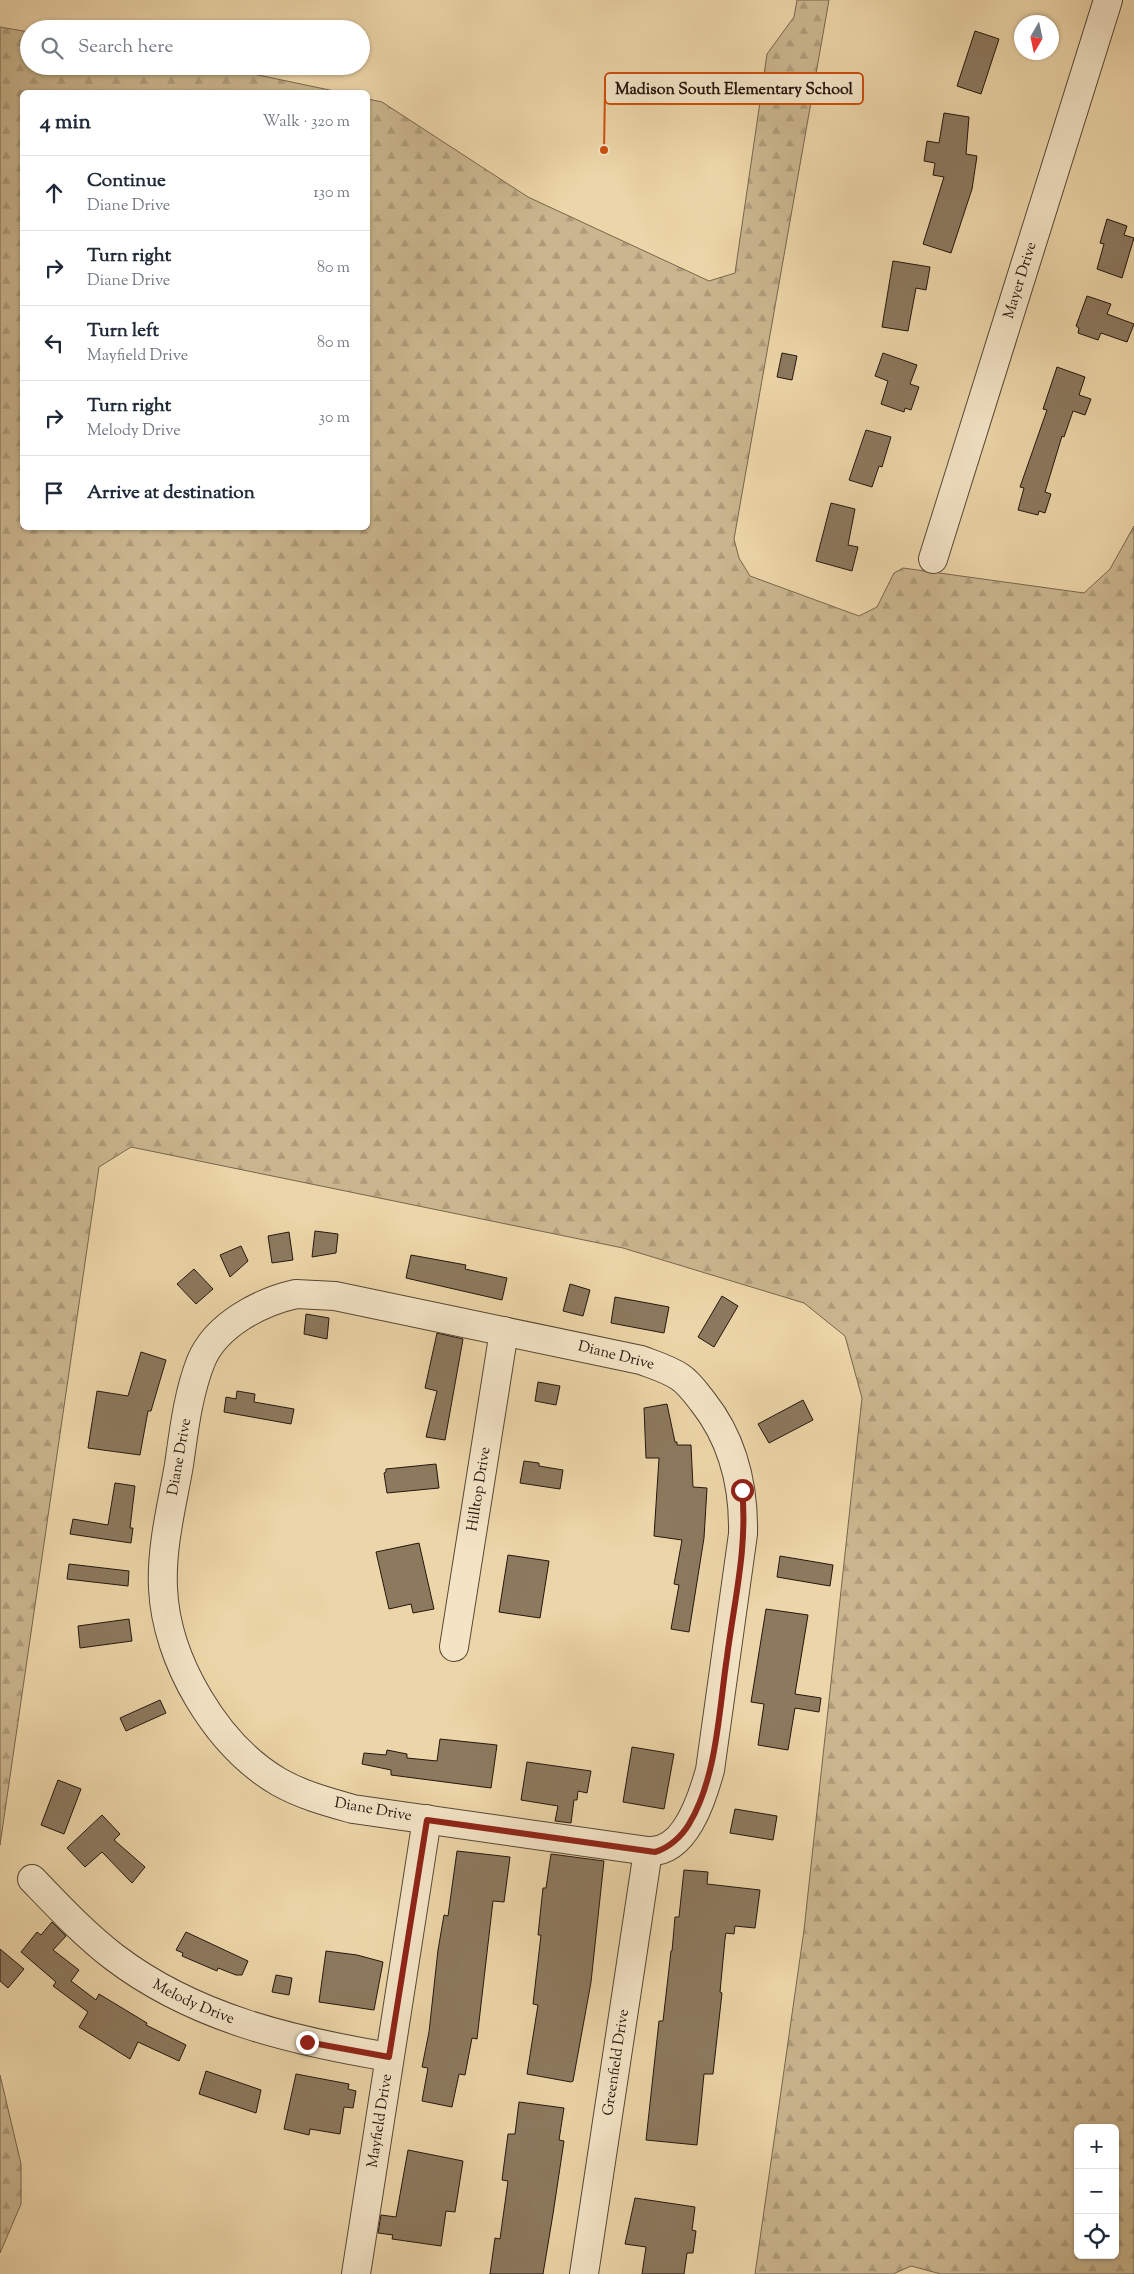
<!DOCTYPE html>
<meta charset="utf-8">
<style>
body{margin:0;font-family:"Sorts Mill Goudy",serif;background:#f6f6f7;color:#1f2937}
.controls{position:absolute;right:15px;bottom:15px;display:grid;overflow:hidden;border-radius:8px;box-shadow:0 1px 4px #0004}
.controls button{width:45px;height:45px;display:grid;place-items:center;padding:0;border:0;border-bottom:1px solid #e0e1e3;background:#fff;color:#1f2937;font:25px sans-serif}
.compass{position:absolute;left:1014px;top:15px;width:45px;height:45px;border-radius:50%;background:#fff;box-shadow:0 1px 4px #0004;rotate:189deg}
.stop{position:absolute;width:15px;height:15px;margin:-11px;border:4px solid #8f2418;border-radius:50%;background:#fff}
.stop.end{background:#8f2418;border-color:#fff;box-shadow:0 1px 5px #0008}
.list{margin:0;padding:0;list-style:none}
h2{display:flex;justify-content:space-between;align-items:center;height:65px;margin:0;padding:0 20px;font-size:21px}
h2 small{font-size:16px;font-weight:400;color:#747a83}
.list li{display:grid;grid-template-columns:32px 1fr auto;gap:15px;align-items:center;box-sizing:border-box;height:75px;padding:0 20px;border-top:1px solid #e0e1e3}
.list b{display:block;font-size:19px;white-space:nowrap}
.list p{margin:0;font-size:16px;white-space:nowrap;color:#747a83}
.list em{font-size:16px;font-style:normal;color:#747a83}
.icon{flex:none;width:28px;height:28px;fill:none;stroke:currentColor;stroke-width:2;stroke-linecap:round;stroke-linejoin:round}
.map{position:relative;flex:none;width:1134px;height:2274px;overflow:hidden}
.search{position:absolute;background:#fff;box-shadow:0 1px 4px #0004;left:20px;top:20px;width:350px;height:55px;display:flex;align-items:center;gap:12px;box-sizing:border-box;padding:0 18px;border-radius:28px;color:#747a83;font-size:19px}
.panel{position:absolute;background:#fff;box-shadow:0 1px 4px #0004;left:20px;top:90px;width:350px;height:440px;border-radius:8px}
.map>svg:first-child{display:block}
</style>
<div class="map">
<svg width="1134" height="2274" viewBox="0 0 1134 2274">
<defs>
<pattern id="forest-firs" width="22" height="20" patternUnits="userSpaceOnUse" patternTransform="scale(1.25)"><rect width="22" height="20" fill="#cab58e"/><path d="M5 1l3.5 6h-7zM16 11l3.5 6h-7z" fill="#ad9b79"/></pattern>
</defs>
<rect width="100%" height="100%" fill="#ecd5a8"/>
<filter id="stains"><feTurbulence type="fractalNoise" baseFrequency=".004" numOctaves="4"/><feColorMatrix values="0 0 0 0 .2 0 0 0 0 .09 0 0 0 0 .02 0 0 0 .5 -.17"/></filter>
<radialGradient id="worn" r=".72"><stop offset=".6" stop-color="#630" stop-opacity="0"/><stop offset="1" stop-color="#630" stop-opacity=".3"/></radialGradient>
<path fill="url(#forest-firs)" stroke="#77664e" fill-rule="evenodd" d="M797 0H829L734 539 739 558 750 576 859 616 877 607 894 573 903 568 1084 593 1110 569 1134 526V2274H941L911 2266 893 2274H755L804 1930 862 1398 845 1336 804 1303 623 1248 131 1147 99 1167 0 1845V27L29 32V66H215L339 92H22V528H368V99L382 102 528 197 709 281 735 273 767 54 794 17ZM1078 2128H1115V2255H1078Z
M0 2075 21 2164V2204L0 2253Z"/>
<path fill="#8c795e" stroke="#24160e" d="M975 31 999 39 981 94 957 86Z
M944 113 969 117 966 154 977 156 972 189 951 253 923 244 944 177 933 175 935 163 924 161 927 141 939 143Z
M1107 219 1127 226 1124 235 1134 238 1122 278 1097 269 1104 244 1100 243Z
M893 261 930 267 926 290 916 288 908 331 882 327Z
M1087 296 1111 304 1107 314 1134 324 1127 342 1101 333 1098 340 1078 333 1079 328 1076 326Z
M782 353 797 356 792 380 777 377Z
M883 353 917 365 910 384 919 387 911 410 905 408 904 412 881 404 888 381 875 376Z
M1057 367 1085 377 1079 395 1091 399 1085 415 1073 411 1064 437 1062 436 1045 492 1051 494 1045 513 1039 511 1038 515 1018 510 1024 488 1020 487 1047 410 1043 409Z
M866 430 891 437 882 467 879 466 872 487 849 480Z
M831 503 855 509 848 545 858 547 852 571 816 561Z
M315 1231 338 1234 336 1253 312 1257Z
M289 1232 293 1260 272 1263 268 1236Z
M241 1246 248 1261 230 1277 220 1255Z
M411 1255 466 1265 465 1269 507 1278 502 1300 406 1278Z
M194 1269 213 1289 196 1304 177 1284Z
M570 1284 590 1290 583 1316 563 1311Z
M722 1296 738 1306 714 1347 698 1337Z
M615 1297 669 1307 664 1333 611 1323Z
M306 1314 329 1318 327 1339 304 1334Z
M437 1333 463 1339 445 1440 426 1437 437 1391 425 1388Z
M141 1352 166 1360 151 1411H148L140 1455 88 1448 97 1391 128 1396Z
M538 1382 560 1386 556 1405 535 1401Z
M237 1391 255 1394 254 1402 294 1409 291 1424 224 1412 226 1397 236 1399Z
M803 1400 813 1420 769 1443 758 1424Z
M667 1404 675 1442H677V1445H691L693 1487 707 1488 704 1538 689 1632 671 1629 679 1585 674 1584 682 1540 654 1536 659 1458H646L644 1408Z
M524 1461 539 1463V1466L563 1470 560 1489 520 1483Z
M436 1464 439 1488 387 1493 384 1473 386 1472V1469Z
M115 1483 135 1486 130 1528H133L131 1543 70 1534 73 1519 108 1525Z
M419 1543 434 1609 413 1613 411 1604 389 1609 376 1552Z
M508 1555 549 1561 540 1618 499 1612Z
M780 1556 833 1565 830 1586 777 1577Z
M69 1564 129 1571 128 1586 67 1579Z
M766 1609 808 1615 795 1694 821 1698 819 1712 795 1708 788 1750 758 1745 764 1704 751 1702Z
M129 1619 132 1641 80 1648 78 1626Z
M160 1700 166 1713 126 1731 120 1718Z
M440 1739 497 1745 491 1788 391 1775V1770L362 1764 364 1753 386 1755 387 1750 407 1754V1758L437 1761Z
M632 1747 674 1754 664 1809 623 1802Z
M527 1762 591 1771 587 1793 578 1791 577 1800H574L571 1823 555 1821 558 1806 521 1800Z
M58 1780 81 1789 64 1834 41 1825Z
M735 1809 777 1816 773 1840 730 1833Z
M102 1815 120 1834 114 1840 145 1867 132 1883 102 1852 85 1867 67 1848Z
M457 1851 510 1857 504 1902 493 1901 477 2039 472 2038 465 2075 459 2074 452 2107 422 2101 428 2068 422 2067 429 2032 438 1950 444 1915 448 1916Z
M551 1854 604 1861 591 1982 573 2081 571 2082 527 2074 538 2005 533 2004 541 1935H538L543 1888H546Z
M684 1870 708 1872 707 1884 760 1890 755 1928 735 1926 734 1934 726 1933 725 1939 720 1992 722 1993 713 2074H704L697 2145 646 2140 659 2021H663L671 1951H672L675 1917H679Z
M52 1922 66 1936 53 1950 79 1970 71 1981 96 2000 99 1994 147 2023 146 2025 186 2045 179 2061 138 2042 130 2059 79 2027 88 2012 53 1986 56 1982 21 1952 37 1932 41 1935Z
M186 1932 248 1961 242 1975H236L218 1968 217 1971 182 1956 183 1953 176 1950Z
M0 1949 24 1969 8 1988 0 1981Z
M326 1951 357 1955 383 1962 374 2010 319 2002Z
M276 1975 292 1978 289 1995 272 1992Z
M206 2071 261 2090 256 2113 199 2094Z
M296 2074 349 2084 348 2089 356 2091 353 2108 344 2107 340 2134 310 2129 309 2135 284 2129Z
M519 2102 564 2108 559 2140 564 2141 553 2214 543 2274H490L495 2238 500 2239 508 2181 502 2180 508 2134H515Z
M408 2150 463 2161 455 2212 446 2211 441 2246 392 2239 393 2235 378 2233 381 2215 396 2217Z
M635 2198 695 2207 692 2230 696 2231 693 2253H687L684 2274H642L646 2247 625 2244Z"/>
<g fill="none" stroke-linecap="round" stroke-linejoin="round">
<g stroke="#564634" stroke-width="30">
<g id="minor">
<path id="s1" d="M933 559 1108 0"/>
<path d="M296 1294 335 1296 641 1360C654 1365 668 1369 680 1377 689 1383 696 1393 703 1402 733 1440 744 1485 743 1534L710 1770C702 1799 685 1854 648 1851L353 1809C328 1802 302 1795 279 1782 216 1745 166 1660 163 1588 161 1547 172 1505 179 1465 184 1430 188 1394 201 1361 216 1325 260 1302 296 1294Z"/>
<path id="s2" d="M454 1647 504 1331"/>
<path id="s3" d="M32 1879C58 1906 84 1934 114 1957 194 2018 293 2041 389 2057"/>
<path id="s4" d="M356 2274 427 1819"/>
<path id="s5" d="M584 2274 648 1851"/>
</g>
</g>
<use href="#minor" stroke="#f3e4c6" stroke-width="28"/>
</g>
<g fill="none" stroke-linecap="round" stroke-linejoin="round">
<path stroke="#8f2418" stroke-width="6" d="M307 2042 389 2057 427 1820 655 1852C669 1848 682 1836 689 1824 717 1778 719 1709 727 1657 734 1602 748 1546 742 1490"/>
</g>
<g text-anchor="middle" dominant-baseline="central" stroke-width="4" stroke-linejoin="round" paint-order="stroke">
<g font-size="15" fill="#24160e" stroke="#f3e4c6">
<text stroke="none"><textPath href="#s1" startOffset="292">Mayer Drive</textPath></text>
<text transform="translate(616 1356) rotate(14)">Diane Drive</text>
<text transform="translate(180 1457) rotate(-80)">Diane Drive</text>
<text stroke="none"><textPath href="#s2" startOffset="160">Hilltop Drive</textPath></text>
<text transform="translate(373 1810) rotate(10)">Diane Drive</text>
<text stroke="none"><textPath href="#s3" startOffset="205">Melody Drive</textPath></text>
<text stroke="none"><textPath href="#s5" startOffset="214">Greenfield Drive</textPath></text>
<text stroke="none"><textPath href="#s4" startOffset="155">Mayfield Drive</textPath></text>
</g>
</g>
<path fill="none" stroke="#cb4f0c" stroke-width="2" d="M604 150L605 89"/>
<circle fill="#cb4f0c" stroke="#f3e4c6" stroke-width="2" cx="604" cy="150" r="5"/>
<rect fill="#f3e4c6" stroke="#cb4f0c" stroke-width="2" x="605" y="73" width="258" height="31" rx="5"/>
<g font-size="16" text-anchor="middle" font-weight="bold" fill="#24160e">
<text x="734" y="94">Madison South Elementary School</text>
</g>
<rect width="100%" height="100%" filter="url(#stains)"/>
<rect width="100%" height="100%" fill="url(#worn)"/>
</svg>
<div class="controls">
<button>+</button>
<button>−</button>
<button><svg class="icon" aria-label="locate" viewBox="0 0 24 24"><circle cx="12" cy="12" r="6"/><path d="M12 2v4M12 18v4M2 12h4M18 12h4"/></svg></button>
</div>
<svg class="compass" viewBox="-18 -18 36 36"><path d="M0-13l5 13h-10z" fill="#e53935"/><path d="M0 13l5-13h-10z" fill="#747a83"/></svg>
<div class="stop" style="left:742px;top:1490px"></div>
<div class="stop end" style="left:307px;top:2042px"></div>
<div class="search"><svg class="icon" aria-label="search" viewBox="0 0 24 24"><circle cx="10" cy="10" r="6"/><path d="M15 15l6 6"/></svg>Search here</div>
<section class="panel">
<h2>4 min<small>Walk · 320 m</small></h2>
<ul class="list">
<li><svg class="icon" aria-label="ahead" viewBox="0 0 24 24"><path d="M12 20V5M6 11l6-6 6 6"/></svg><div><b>Continue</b><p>Diane Drive</p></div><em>130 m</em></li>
<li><svg class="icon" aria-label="right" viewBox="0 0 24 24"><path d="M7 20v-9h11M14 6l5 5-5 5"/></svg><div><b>Turn right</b><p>Diane Drive</p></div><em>80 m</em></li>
<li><svg class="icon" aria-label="left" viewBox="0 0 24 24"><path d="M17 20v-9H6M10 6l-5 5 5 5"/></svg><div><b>Turn left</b><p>Mayfield Drive</p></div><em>80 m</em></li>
<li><svg class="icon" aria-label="right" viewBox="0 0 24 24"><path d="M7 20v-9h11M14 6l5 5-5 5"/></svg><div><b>Turn right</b><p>Melody Drive</p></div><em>30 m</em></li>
<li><svg class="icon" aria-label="arrive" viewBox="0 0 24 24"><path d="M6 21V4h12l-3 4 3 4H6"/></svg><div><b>Arrive at destination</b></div></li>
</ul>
</section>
</div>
